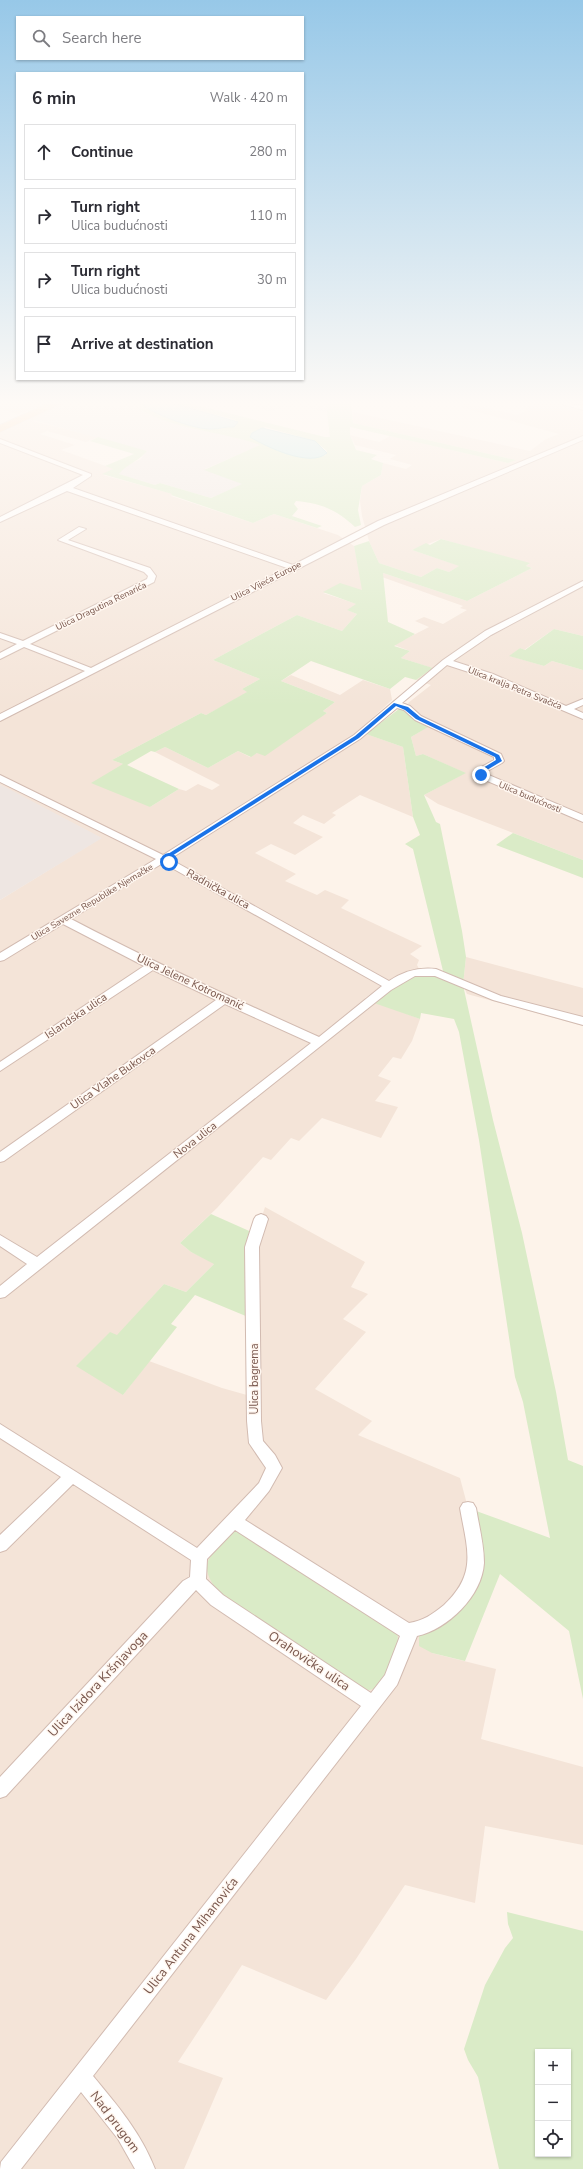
<!DOCTYPE html>
<meta charset="utf-8">
<style>
body{margin:0;font-family:"Nunito Sans",sans-serif;background:#f7f7f7;color:#2b2b33}
.controls{position:absolute;right:12px;bottom:12px;display:grid;overflow:hidden;border-radius:0px;box-shadow:0 1px 3px #0004}
.controls button{width:36px;height:36px;display:grid;place-items:center;padding:0;border:0;border-bottom:1px solid #e1e1e2;background:#fff;color:#2b2b33;font:20px sans-serif}
.stop{position:absolute;width:12px;height:12px;margin:-9px;border:3px solid #1a73e8;border-radius:50%;background:#fff}
.stop.end{background:#1a73e8;border-color:#fff;box-shadow:0 1px 4px #0008}
.list{margin:0;padding:0;list-style:none}
h2{display:flex;justify-content:space-between;align-items:center;height:52px;margin:0;padding:0 16px;font-size:17px}
h2 small{font-size:13px;font-weight:400;color:#7c7c81}
.list li{display:grid;grid-template-columns:26px 1fr auto;gap:12px;align-items:center;box-sizing:border-box;height:56px;margin:0 8px 8px;padding:0 8px;border:1px solid #e1e1e2;border-radius:0px}
.list b{display:block;font-size:15px;white-space:nowrap}
.list p{margin:0;font-size:13px;white-space:nowrap;color:#7c7c81}
.list em{font-size:13px;font-style:normal;color:#7c7c81}
.icon{flex:none;width:22px;height:22px;fill:none;stroke:currentColor;stroke-width:2;stroke-linecap:round;stroke-linejoin:round}
.map{position:relative;flex:none;width:583px;height:2169px;overflow:hidden}
.search{position:absolute;background:#fff;box-shadow:0 1px 3px #0004;left:16px;top:16px;width:288px;height:44px;display:flex;align-items:center;gap:10px;box-sizing:border-box;padding:0 14px;border-radius:0px;color:#7c7c81;font-size:15px}
.panel{position:absolute;background:#fff;box-shadow:0 1px 3px #0004;left:16px;top:72px;width:288px;height:308px;border-radius:0px}
.map>svg:first-child{display:block}
</style>
<div class="map">
<svg width="583" height="2169" viewBox="0 0 583 2169">
<rect width="100%" height="100%" fill="#fdf3ea"/>
<path fill="#f4e4d8" d="M0 403H66L33 421 98 437 86 442 47 431 40 434 75 445 61 450 114 469 103 475 173 494 171 496 253 523 274 514 338 535 354 546 363 590 323 593 357 604 348 610 357 614 342 631 297 615 213 660 260 679 242 689 248 692 225 705 206 715 201 713 112 760 123 764 150 807 179 789 186 791 198 784 212 790 220 785 155 752 165 747 208 768 238 751 250 757 327 713 323 711 335 702 281 681 291 675 340 695 363 680 390 689 392 700 358 731 403 747 413 817 360 795 332 813 336 815 324 824 303 815 293 823 323 837 295 855 271 844 255 853 296 874 285 881 317 895 325 890 349 900 341 908 422 946 410 954 419 960 417 965 419 969 403 973 383 985 365 998 420 1019 412 1041 401 1059 393 1057 378 1076 391 1081 375 1101 398 1107 381 1138 322 1118 299 1141 291 1138 271 1160 263 1157 217 1208 180 1243 191 1252 215 1263 186 1292 164 1284 117 1336 123 1395 149 1361 222 1388 254 1397 252 1247 265 1207 365 1262 351 1287 368 1294 343 1319 366 1332 315 1389 372 1421 358 1435 460 1478 468 1508 475 1569 432 1653 496 1669 481 1739 583 1767V1845L485 1826 475 1903 405 1885 356 1959 326 2000 242 1965 178 2062 223 2078 184 2169H0V900L101 838 0 785V429L36 408 18 414 0 409Z
M466 403 517 415 527 410 524 409 533 403H583V636L554 629 524 650 520 648 510 656 544 666 552 661 583 670V860L438 804 424 795 465 773 423 754 416 756 411 737 431 725 410 708 408 703 431 685 416 680 432 668 401 658 410 651 394 645 429 627 415 621 424 617 443 624 467 610 460 608 463 606 382 577 383 573 467 601 532 568 526 566 529 564 441 539 412 550 460 566 449 572 437 568 421 577 379 563 369 541 362 516 360 501 362 486 381 475 383 463 406 469 412 465 390 459 396 455 355 445 350 435 379 442 390 436 508 463 515 460 353 423V412L530 451 546 439 559 434 460 407Z
M466 957 583 988V1026L467 994 463 985Z"/>
<path fill="#eee6e2" d="M66 403H96L117 408 129 403H140L138 407 146 413 165 420 188 427 230 435 261 445 205 469 243 484 211 498 160 483 155 485 118 474 129 464 141 459 146 451 33 420Z
M242 403H326V412L297 405 270 411Z
M0 785 7 788 102 838 0 900Z"/>
<path fill="#daebc7" fill-rule="evenodd" d="M140 403H145L144 406C158 415 195 430 212 429 220 429 226 426 234 427L236 420 172 403H188L325 437H330L326 403H351L353 423 516 460 508 463 350 427V435L356 450 377 455 371 459 383 463 381 475 362 486 358 510 361 525 355 527C337 510 321 503 296 501L294 504 298 509 292 516 322 526 317 528 274 514 253 523 171 495 172 494 102 474 113 469 105 466 134 454 90 441 98 437 147 451C139 461 127 464 119 474L155 485 160 483 211 498 242 484 204 470 260 445C221 431 175 430 139 409ZM265 427 315 441 327 451 326 455C302 464 278 448 255 440Z
M441 539 530 563 526 566 532 568 467 601 383 573 388 622 415 634 394 646 410 651 401 658 433 668 416 680 405 677 390 689 311 661 281 681 335 702 323 711 327 713 265 756 257 753 251 757 238 751 208 768 165 747 155 752 151 751 127 765 179 789 150 807 91 783 123 764 112 760 201 713 206 715 247 692 242 689 260 679 213 660 297 615 342 631 357 614 347 610 356 604 323 592 340 583 362 590 354 546 369 541 379 563 421 577 437 568 449 572 459 566 412 550 426 543 430 545Z
M554 629 583 636V670L552 661 544 666 509 656 520 648 525 650Z
M399 709H404L410 716 430 726 411 737 416 756 423 754 466 773 424 795 436 822 440 824 462 931 466 957 463 985 493 1120 522 1233 556 1392 568 1460 583 1466V1699L569 1631 500 1574 465 1661 432 1653 419 1646V1636L423 1628 473 1579 468 1508 550 1538 523 1402 515 1377 479 1140 459 1032 454 1019 421 1013 420 1019 374 1003 408 978 419 974 444 975 413 849 405 844 420 835 413 817 403 747 366 734Z
M513 833 583 860V878L496 845Z
M211 1214 256 1234 253 1319 195 1295 171 1324 177 1327 123 1395 76 1366 110 1332 117 1335 164 1284 186 1292 214 1264 191 1252 180 1243Z
M236 1529 396 1629C403 1647 388 1673 378 1688L369 1690H360L227 1602C194 1565 205 1560 236 1529Z
M507 1912 583 1931V2169H499L478 2077 468 2060 464 2049 485 1985 505 1948 513 1938 508 1924ZM538 2052H568V2154H538Z"/>
<path fill="#bde6e7" stroke="#a3d8d9" d="M145 403H172L238 422 234 427C226 426 220 429 212 429 196 430 156 415 144 406Z
M262 428 315 441 327 453C310 468 267 447 250 437L252 433Z"/>
<g fill="none" stroke-linecap="round" stroke-linejoin="round">
<g stroke="#d2bbb1" stroke-width="2">
<path id="street" d="M561 403 583 406V410L562 404Z
M583 436V440L384 525 0 721V714L85 671 24 647 0 659V653L17 644 0 638V633L23 641 147 579 148 576 144 572 58 540 79 527 86 529 68 540 150 568 156 576 154 582 30 644 91 668 287 568 67 491 0 522V517L83 475 0 443V439L91 474V476L73 488 293 565 378 521Z
M583 581V586L491 635 453 661 493 674 566 706 583 699V705L574 709 583 713V719L487 678 447 665 402 703 410 706 421 716 501 754 504 761 502 763 484 773 583 815V822L478 777 474 772 476 770 494 760V757L415 720 404 710 397 708 360 739 170 859 389 981C404 971 419 967 436 969L501 996 583 1017V1025L493 1000 435 976H415L391 990 5 1297 0 1298V1286L27 1264 0 1246V1235L37 1257 311 1043 225 1004 4 1161 0 1162V1152L216 1000 153 970 0 1071V1062L144 966 63 924 4 960 0 961V953L156 859 0 782V775L163 855 354 735 443 660 485 631ZM163 863 382 986 319 1037C235 999 153 962 71 919Z
M261 1214 266 1216 268 1219 259 1247 261 1421 263 1441 275 1455 282 1468 269 1491 245 1520 409 1623C423 1621 433 1614 444 1605 478 1573 467 1549 460 1508L463 1503 468 1502 473 1503 476 1508C479 1526 484 1545 484 1563 482 1596 448 1629 417 1636L397 1685 93 2076C118 2106 141 2133 155 2169H135L118 2139 81 2092 21 2169H0L1 2162 361 1706 211 1605 196 1590 6 1796 0 1798V1777L183 1581 190 1577 191 1560 73 1484 6 1550 0 1552V1535L61 1477 0 1438V1424L197 1548 259 1483 266 1468 249 1443 247 1421 245 1247 254 1219 256 1216ZM235 1530 400 1636 385 1675 371 1693 223 1595 206 1579 207 1559Z"/>
</g>
<g stroke="#d9d0cd" stroke-width="1">
<path id="primary" d="M49 403H63L0 432V425Z"/>
</g>
<use href="#street" fill="#fff" fill-rule="evenodd"/>
<use href="#primary" fill="#facea3" fill-rule="evenodd"/>
</g>
<linearGradient id="sky" x2="0" y2="1"><stop stop-color="#97c8e8"/><stop offset="0.57" stop-color="#fefaf6"/><stop offset="1" stop-color="#fefaf6" stop-opacity="0"/></linearGradient>
<rect width="583" height="707" fill="url(#sky)"/>
<path fill="#1a73e8" d="M394 703 408 707 420 717 499 755 502 761 482 773 483 776H479L478 771 496 760 495 757 416 719 405 710 396 706 359 738 167 859 171 863H167L160 859 355 736Z"/>
<g text-anchor="middle" dominant-baseline="central" stroke-width="3" stroke-linejoin="round" paint-order="stroke">
<g font-size="9" fill="#78564c" stroke="#fff7f0">
<text transform="translate(266 581) rotate(-27)">Ulica Vijeća Europe</text>
<text transform="translate(101 606) rotate(-26)">Ulica Dragutina Renarića</text>
<text transform="translate(515 688) rotate(22)">Ulica kralja Petra Svačića</text>
<text transform="translate(530 797) rotate(23)">Ulica budućnosti</text>
<text transform="translate(92 902) rotate(-31)">Ulica Savezne Republike Njemačke</text>
</g>
<g font-size="11" fill="#78564c" stroke="#fff7f0">
<text transform="translate(218 889) rotate(29)">Radnička ulica</text>
<text transform="translate(190 982) rotate(25)">Ulica Jelene Kotromanić</text>
<text transform="translate(76 1016) rotate(-34)">Islandska ulica</text>
<text transform="translate(113 1078) rotate(-35)">Ulica Vlahe Bukovca</text>
<text transform="translate(195 1140) rotate(-38)">Nova ulica</text>
<text transform="translate(254 1379) rotate(-90)">Ulica bagrema</text>
</g>
<g font-size="13" fill="#78564c" stroke="#fff7f0">
<text transform="translate(309 1661) rotate(34)">Orahovička ulica</text>
<text transform="translate(98 1684) rotate(-47)">Ulica Izidora Kršnjavoga</text>
<text transform="translate(191 1936) rotate(-52)">Ulica Antuna Mihanovića</text>
<text transform="translate(115 2122) rotate(53)">Nad prugom</text>
</g>
</g>
</svg>
<div class="controls">
<button>+</button>
<button>−</button>
<button><svg class="icon" aria-label="locate" viewBox="0 0 24 24"><circle cx="12" cy="12" r="6"/><path d="M12 2v4M12 18v4M2 12h4M18 12h4"/></svg></button>
</div>
<div class="stop" style="left:169px;top:862px"></div>
<div class="stop end" style="left:481px;top:775px"></div>
<div class="search"><svg class="icon" aria-label="search" viewBox="0 0 24 24"><circle cx="10" cy="10" r="6"/><path d="M15 15l6 6"/></svg>Search here</div>
<section class="panel">
<h2>6 min<small>Walk · 420 m</small></h2>
<ul class="list">
<li><svg class="icon" aria-label="ahead" viewBox="0 0 24 24"><path d="M12 20V5M6 11l6-6 6 6"/></svg><div><b>Continue</b></div><em>280 m</em></li>
<li><svg class="icon" aria-label="right" viewBox="0 0 24 24"><path d="M7 20v-9h11M14 6l5 5-5 5"/></svg><div><b>Turn right</b><p>Ulica budućnosti</p></div><em>110 m</em></li>
<li><svg class="icon" aria-label="right" viewBox="0 0 24 24"><path d="M7 20v-9h11M14 6l5 5-5 5"/></svg><div><b>Turn right</b><p>Ulica budućnosti</p></div><em>30 m</em></li>
<li><svg class="icon" aria-label="arrive" viewBox="0 0 24 24"><path d="M6 21V4h12l-3 4 3 4H6"/></svg><div><b>Arrive at destination</b></div></li>
</ul>
</section>
</div>
